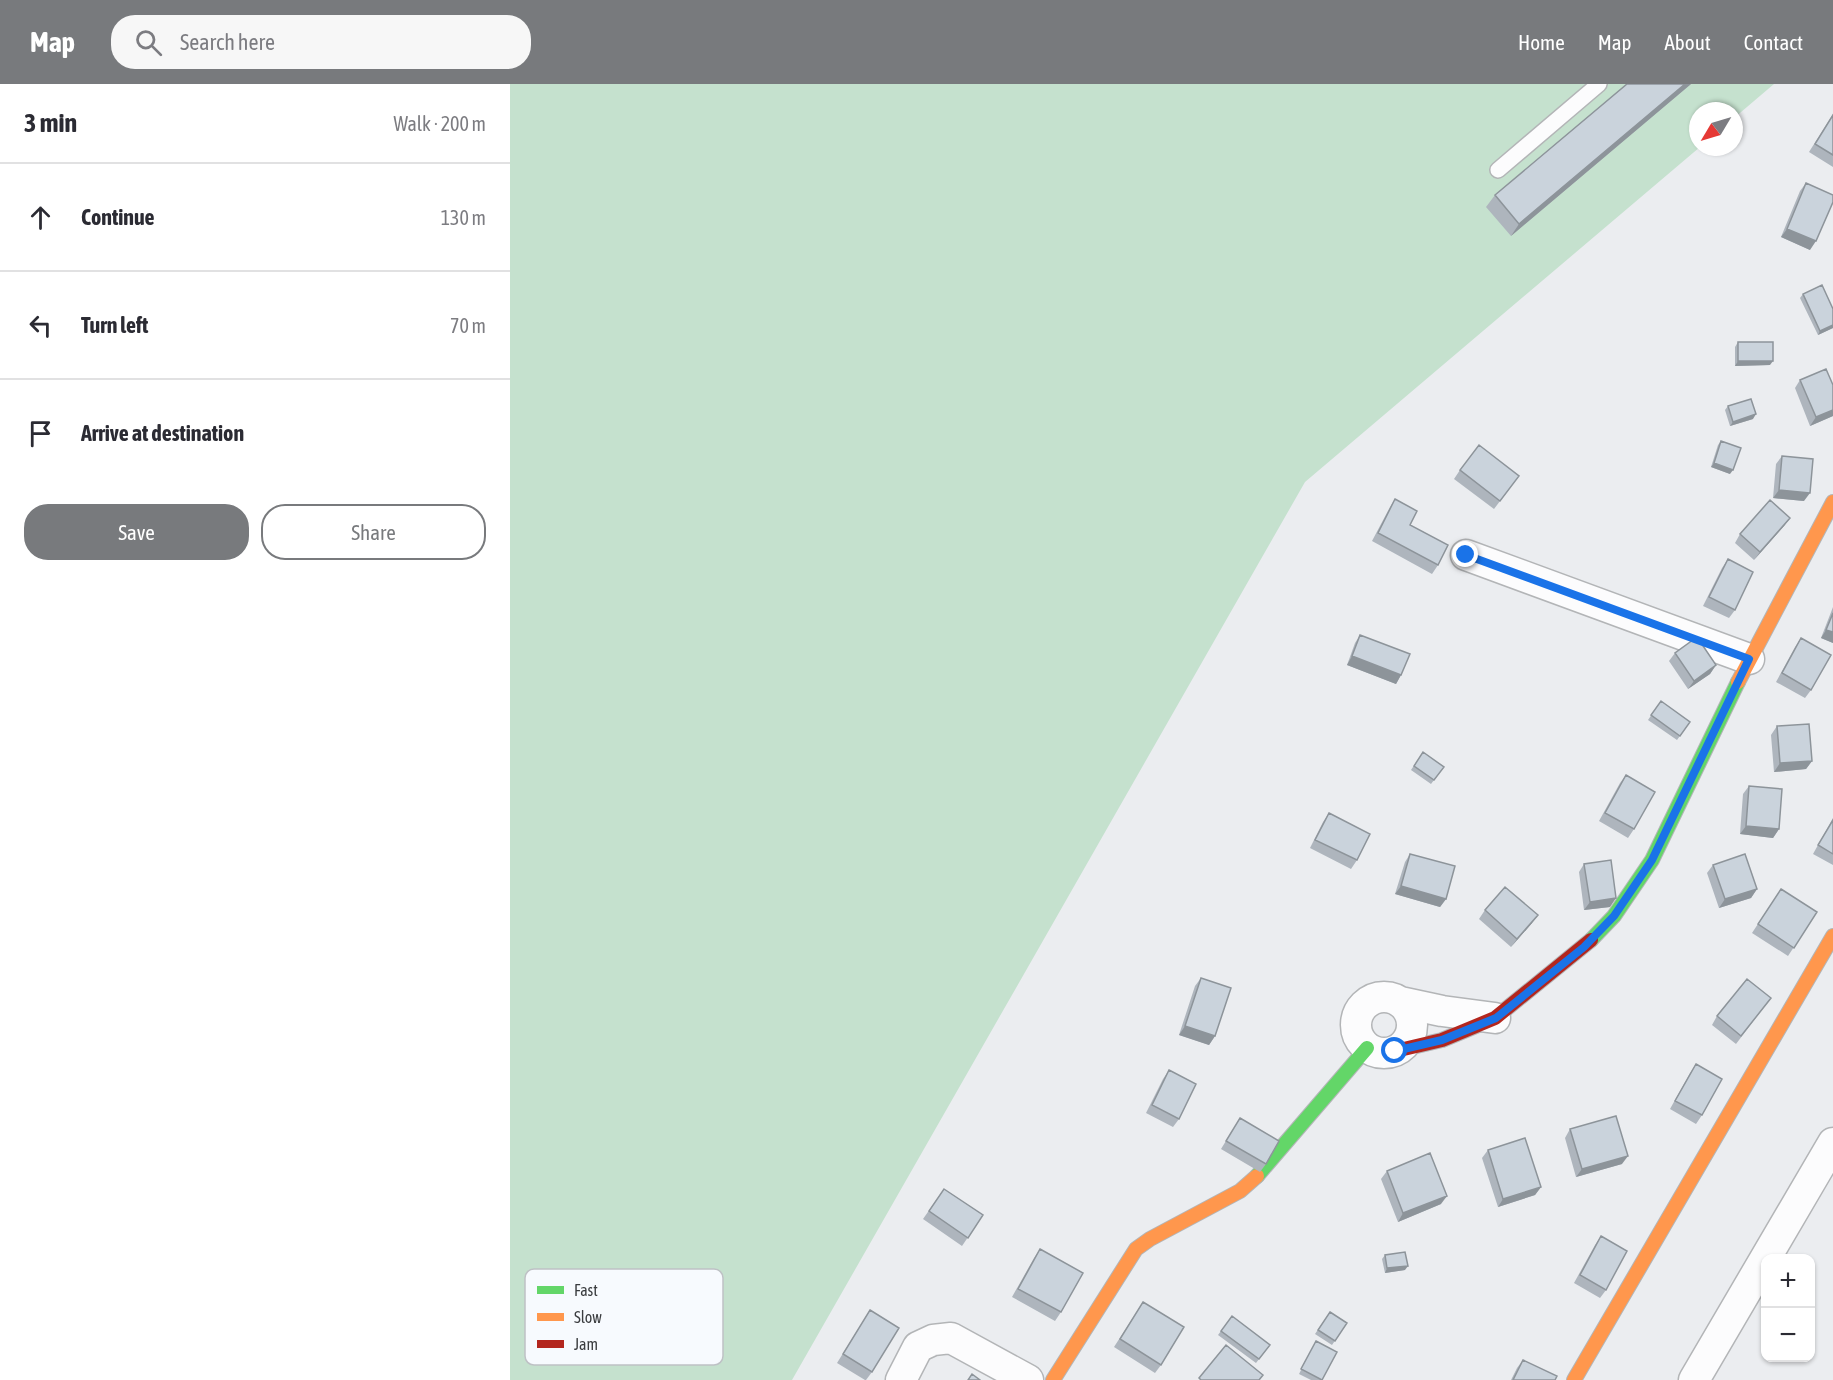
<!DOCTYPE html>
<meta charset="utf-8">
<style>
body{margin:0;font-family:"Asap Condensed",sans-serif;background:#f7f7f7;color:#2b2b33}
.controls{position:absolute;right:18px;bottom:18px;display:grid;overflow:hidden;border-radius:12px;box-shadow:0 2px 4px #0004}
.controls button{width:54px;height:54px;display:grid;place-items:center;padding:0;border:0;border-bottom:2px solid #e1e1e2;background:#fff;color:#2b2b33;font:30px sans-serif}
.compass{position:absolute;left:1179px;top:18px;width:54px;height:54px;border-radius:50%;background:#fff;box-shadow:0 2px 4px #0004;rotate:232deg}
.stop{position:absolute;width:18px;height:18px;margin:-14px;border:4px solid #1a73e8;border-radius:50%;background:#fff}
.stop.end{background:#1a73e8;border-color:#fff;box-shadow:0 2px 6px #0008}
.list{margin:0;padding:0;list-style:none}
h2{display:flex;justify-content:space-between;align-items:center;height:78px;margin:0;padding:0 24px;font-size:26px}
h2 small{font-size:20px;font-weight:400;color:#7c7c81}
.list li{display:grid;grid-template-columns:39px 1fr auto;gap:18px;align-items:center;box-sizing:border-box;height:108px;padding:0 24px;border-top:2px solid #e1e1e2}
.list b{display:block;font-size:22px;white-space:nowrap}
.list em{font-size:20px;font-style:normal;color:#7c7c81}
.actions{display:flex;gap:12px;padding:18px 24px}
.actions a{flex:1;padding:14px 0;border:2px solid #787a7d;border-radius:24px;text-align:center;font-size:21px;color:#787a7d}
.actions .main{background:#787a7d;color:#fff}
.icon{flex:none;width:33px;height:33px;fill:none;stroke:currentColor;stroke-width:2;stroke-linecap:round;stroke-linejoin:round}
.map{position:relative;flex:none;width:1323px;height:1296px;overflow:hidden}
header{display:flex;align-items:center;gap:36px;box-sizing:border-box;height:84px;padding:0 30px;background:#787a7d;color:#fff}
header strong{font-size:28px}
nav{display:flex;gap:33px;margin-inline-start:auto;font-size:21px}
.search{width:420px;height:54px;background:#f7f7f7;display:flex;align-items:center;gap:15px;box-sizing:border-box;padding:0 21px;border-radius:24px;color:#7c7c81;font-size:22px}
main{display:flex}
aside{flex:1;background:#fff}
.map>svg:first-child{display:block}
</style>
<header>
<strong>Map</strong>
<div class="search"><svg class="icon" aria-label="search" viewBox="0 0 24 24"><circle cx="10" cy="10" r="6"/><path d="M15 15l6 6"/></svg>Search here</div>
<nav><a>Home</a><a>Map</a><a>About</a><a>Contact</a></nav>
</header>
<main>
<aside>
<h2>3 min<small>Walk · 200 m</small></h2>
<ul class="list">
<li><svg class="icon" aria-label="ahead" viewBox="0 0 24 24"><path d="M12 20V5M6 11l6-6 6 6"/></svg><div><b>Continue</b></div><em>130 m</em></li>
<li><svg class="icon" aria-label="left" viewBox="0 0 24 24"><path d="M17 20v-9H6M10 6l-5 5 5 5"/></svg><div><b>Turn left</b></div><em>70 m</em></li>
<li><svg class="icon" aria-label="arrive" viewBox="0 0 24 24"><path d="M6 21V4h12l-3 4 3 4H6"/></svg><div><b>Arrive at destination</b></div></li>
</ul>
<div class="actions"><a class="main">Save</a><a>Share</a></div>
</aside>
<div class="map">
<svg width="1323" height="1296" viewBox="0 0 1323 1296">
<rect width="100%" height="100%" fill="#ebedf0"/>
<path fill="#c5e1ce" d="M0 0H1264L1224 34V27H1188V63H1190L795 398 282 1296H0Z"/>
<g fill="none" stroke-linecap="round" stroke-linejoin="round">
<g stroke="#b3b5b7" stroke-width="18">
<path id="lane" d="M988 86 1089 0"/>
</g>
<g stroke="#b3b5b7" stroke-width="33">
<path id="street" d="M956 471 1239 575
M846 941a28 28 0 1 1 56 0a28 28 0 1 1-56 0Z
M890 918 932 927 985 934
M391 1296 408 1263 423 1256 441 1254 518 1296
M1184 1296 1323 1059"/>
</g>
<g stroke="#b3b5b7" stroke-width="16">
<path id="fast" d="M1081 856 1104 832 1142 776 1228 598
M747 1092 857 964"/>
</g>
<g stroke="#b3b5b7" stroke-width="16">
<path id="slow" d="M1228 598 1323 418
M543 1296 626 1165 640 1155 730 1107 747 1092
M1064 1296 1323 852"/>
</g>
<g stroke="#b3b5b7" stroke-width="16">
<path id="jam" d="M885 967 932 956 985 934 1081 856"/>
</g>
<use href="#lane" stroke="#fcfcfd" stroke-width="15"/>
<use href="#street" stroke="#fcfcfd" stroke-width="30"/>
<use href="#fast" stroke="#63d668" stroke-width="14"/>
<use href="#slow" stroke="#ff974d" stroke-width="14"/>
<use href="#jam" stroke="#b3261e" stroke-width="14"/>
</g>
<path fill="#aeb5bd" d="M1117 0H1181L1001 152 976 123 985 111Z
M1323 30V83L1299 68Z
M1296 99 1300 166 1271 153 1290 107Z
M1293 210 1323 244 1308 251 1290 214Z
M1228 258 1260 281 1225 282V263Z
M1290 296 1323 332 1300 342 1285 304Z
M1218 322 1243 335 1220 342 1215 326Z
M1211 357 1220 390 1201 383 1208 361Z
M1272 372 1294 417 1263 414 1266 380Z
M950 386 1009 392 984 425 944 395Z
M885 415 900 441 928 481 922 490 862 457 880 423Z
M1280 434 1274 442 1244 476 1225 459 1230 450Z
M1218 475 1225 526 1219 534 1193 522 1212 484Z
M1323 523V559L1311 554Z
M850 551 891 591 886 600 837 581 845 559Z
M1291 554 1301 606 1295 614 1266 598 1285 563Z
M1165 569 1206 581 1200 590 1178 605 1159 577Z
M1151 617 1180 638 1167 656 1138 636Z
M1267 642 1302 677 1296 685 1264 688 1261 651Z
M913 668 934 683 921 700 901 686Z
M1116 691 1124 745 1118 754 1089 737 1110 699Z
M1239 702 1269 745 1263 754 1230 750 1233 710Z
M819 729 847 776 841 785 800 764 813 738Z
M1323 734V781L1303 770Z
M900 770 936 815 930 823 885 810 895 778Z
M1074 780 1100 823 1074 826 1069 788Z
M1203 781 1247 805 1241 814 1209 824 1197 789Z
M1271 805 1307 828 1278 872 1242 849Z
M975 826 1022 839 1001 863 969 835Z
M691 894 705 952 699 961 669 951 685 902Z
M1261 914 1226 960 1202 941 1207 932Z
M1186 980 1192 1031 1186 1040 1160 1025 1180 989Z
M659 986 669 1035 663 1043 636 1029 653 995Z
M730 1034 756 1080 750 1088 711 1065Z
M1060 1045 1112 1080 1066 1093 1055 1054Z
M978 1066 1031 1103 1025 1111 988 1123 972 1074Z
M877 1087 931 1120 888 1138 871 1095Z
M434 1105 473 1131 452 1162 413 1135Z
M1091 1152 1096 1206 1090 1214 1064 1199 1085 1161Z
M530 1165 551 1228 545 1237 502 1213 524 1174Z
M875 1171 895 1186 875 1189 872 1175Z
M633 1218 651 1281 645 1289 604 1263Z
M360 1226 362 1288 356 1296H355L327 1279Z
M820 1228 837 1239 822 1261 805 1250Z
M722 1232 760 1261 746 1279 708 1251Z
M806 1257 812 1296H801L789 1290Z
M1013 1276 1045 1296H1001L1007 1284Z"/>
<path fill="#8d949a" d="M1175 0H1181L1001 152 1009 140Z
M1277 145 1306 157 1300 166 1271 153Z
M1323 241V244L1308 251 1310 247Z
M1228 277H1263L1260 281 1225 282Z
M1323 326V332L1300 342 1306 333Z
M1246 330 1243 335 1220 342 1223 338Z
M1204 379 1223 386 1220 390 1201 383Z
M1269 406 1300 409 1294 417 1263 414Z
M1280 434 1274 442 1244 476 1250 468Z
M1316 546 1323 548V559L1311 554Z
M842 572 891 591 886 600 837 581Z
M1206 581 1200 590 1178 605 1184 597Z
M1302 677 1296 685 1264 688 1270 679Z
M1236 742 1269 745 1263 754 1230 750Z
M891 802 936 815 930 823 885 810Z
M1247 805 1241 814 1209 824 1215 815Z
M1106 814 1100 823 1074 826 1080 818Z
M1028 831 1022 839 1001 863 1007 855Z
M675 942 705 952 699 961 669 951Z
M1118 1072 1112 1080 1066 1093 1072 1085Z
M1031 1103 1025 1111 988 1123 993 1115Z
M937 1112 931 1120 888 1138 893 1129Z
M898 1182 895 1186 875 1189 877 1184Z"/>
<path fill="#cad3dc" stroke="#8d949a" stroke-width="1.5" d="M1117 0H1175L1009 140 985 111Z
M1323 31V71L1305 60Z
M1296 99 1323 111V118L1306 157 1277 145Z
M1312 201 1323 225V241L1310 247 1293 210Z
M1228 258H1263V277H1228Z
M1316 285 1323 301V326L1306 333 1290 296Z
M1241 315 1246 330 1223 338 1218 322Z
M1211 357 1231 364 1223 386 1204 379Z
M969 361 1009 392 990 417 950 386Z
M1272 372 1303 375 1300 409 1269 406Z
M885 415 907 427 900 441 938 461 928 481 868 449Z
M1260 416 1280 434 1250 468 1230 450Z
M1218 475 1243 488 1225 526 1199 513Z
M1323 529V548L1316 546Z
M850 551 900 570 891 591 842 572Z
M1187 553 1206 581 1184 597 1165 569Z
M1291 554 1321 571 1301 606 1272 589Z
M1151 617 1180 638 1170 652 1141 631Z
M1299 640 1302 677 1270 679 1267 642Z
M913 668 934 683 924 696 904 682Z
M1116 691 1145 708 1124 745 1095 729Z
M1239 702 1272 705 1269 745 1236 742Z
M819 729 860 750 847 776 805 756Z
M1323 736V770L1308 761Z
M900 770 945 782 936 815 891 802Z
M1235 770 1247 805 1215 815 1203 781Z
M1101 776 1106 814 1080 818 1074 780Z
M995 803 1028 831 1007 855 975 826Z
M1271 805 1307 828 1284 864 1248 840Z
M691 894 721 904 705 952 675 942Z
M1237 895 1261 914 1231 952 1207 932Z
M1186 980 1212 995 1192 1031 1165 1017Z
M659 986 686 1000 669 1035 642 1021Z
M1106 1032 1118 1072 1072 1085 1060 1045Z
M730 1034 769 1057 756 1080 716 1057Z
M1015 1054 1031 1103 993 1115 978 1066Z
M920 1069 937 1112 893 1129 877 1087Z
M434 1105 473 1131 458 1154 419 1127Z
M1091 1152 1117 1167 1096 1206 1070 1191Z
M530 1165 573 1189 551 1228 508 1205Z
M895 1168 898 1182 877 1184 875 1171Z
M633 1218 674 1243 651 1281 610 1255Z
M360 1226 389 1244 362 1288 333 1270Z
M820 1228 837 1239 825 1257 808 1246Z
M722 1232 760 1261 749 1275 711 1247Z
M806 1257 827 1268 812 1296 791 1285Z
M716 1261 753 1291 749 1296H691L689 1294Z
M1013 1276 1047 1292 1045 1296H1003Z
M462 1290 470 1296H458Z"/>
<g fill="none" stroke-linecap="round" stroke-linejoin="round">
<path stroke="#1a73e8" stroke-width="8" d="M885 967 932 956 986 934 1074 863 1104 832 1142 776 1239 575 956 471"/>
</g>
<rect x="15" y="1185" width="198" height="96" rx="9" fill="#f7fafe" stroke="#bec1c5" stroke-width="1.5"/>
<rect x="27" y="1202" width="27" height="8" fill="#63d668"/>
<rect x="27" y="1229" width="27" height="8" fill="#ff974d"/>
<rect x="27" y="1256" width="27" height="8" fill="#b3261e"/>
<g font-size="16" fill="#3a3c3f">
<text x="64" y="1212">Fast</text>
<text x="64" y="1239">Slow</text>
<text x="64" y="1266">Jam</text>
</g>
</svg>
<div class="controls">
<button>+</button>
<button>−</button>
</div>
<svg class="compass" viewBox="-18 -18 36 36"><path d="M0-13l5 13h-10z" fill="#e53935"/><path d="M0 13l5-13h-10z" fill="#7c7c81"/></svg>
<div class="stop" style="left:885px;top:967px"></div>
<div class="stop end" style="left:956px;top:471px"></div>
</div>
</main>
